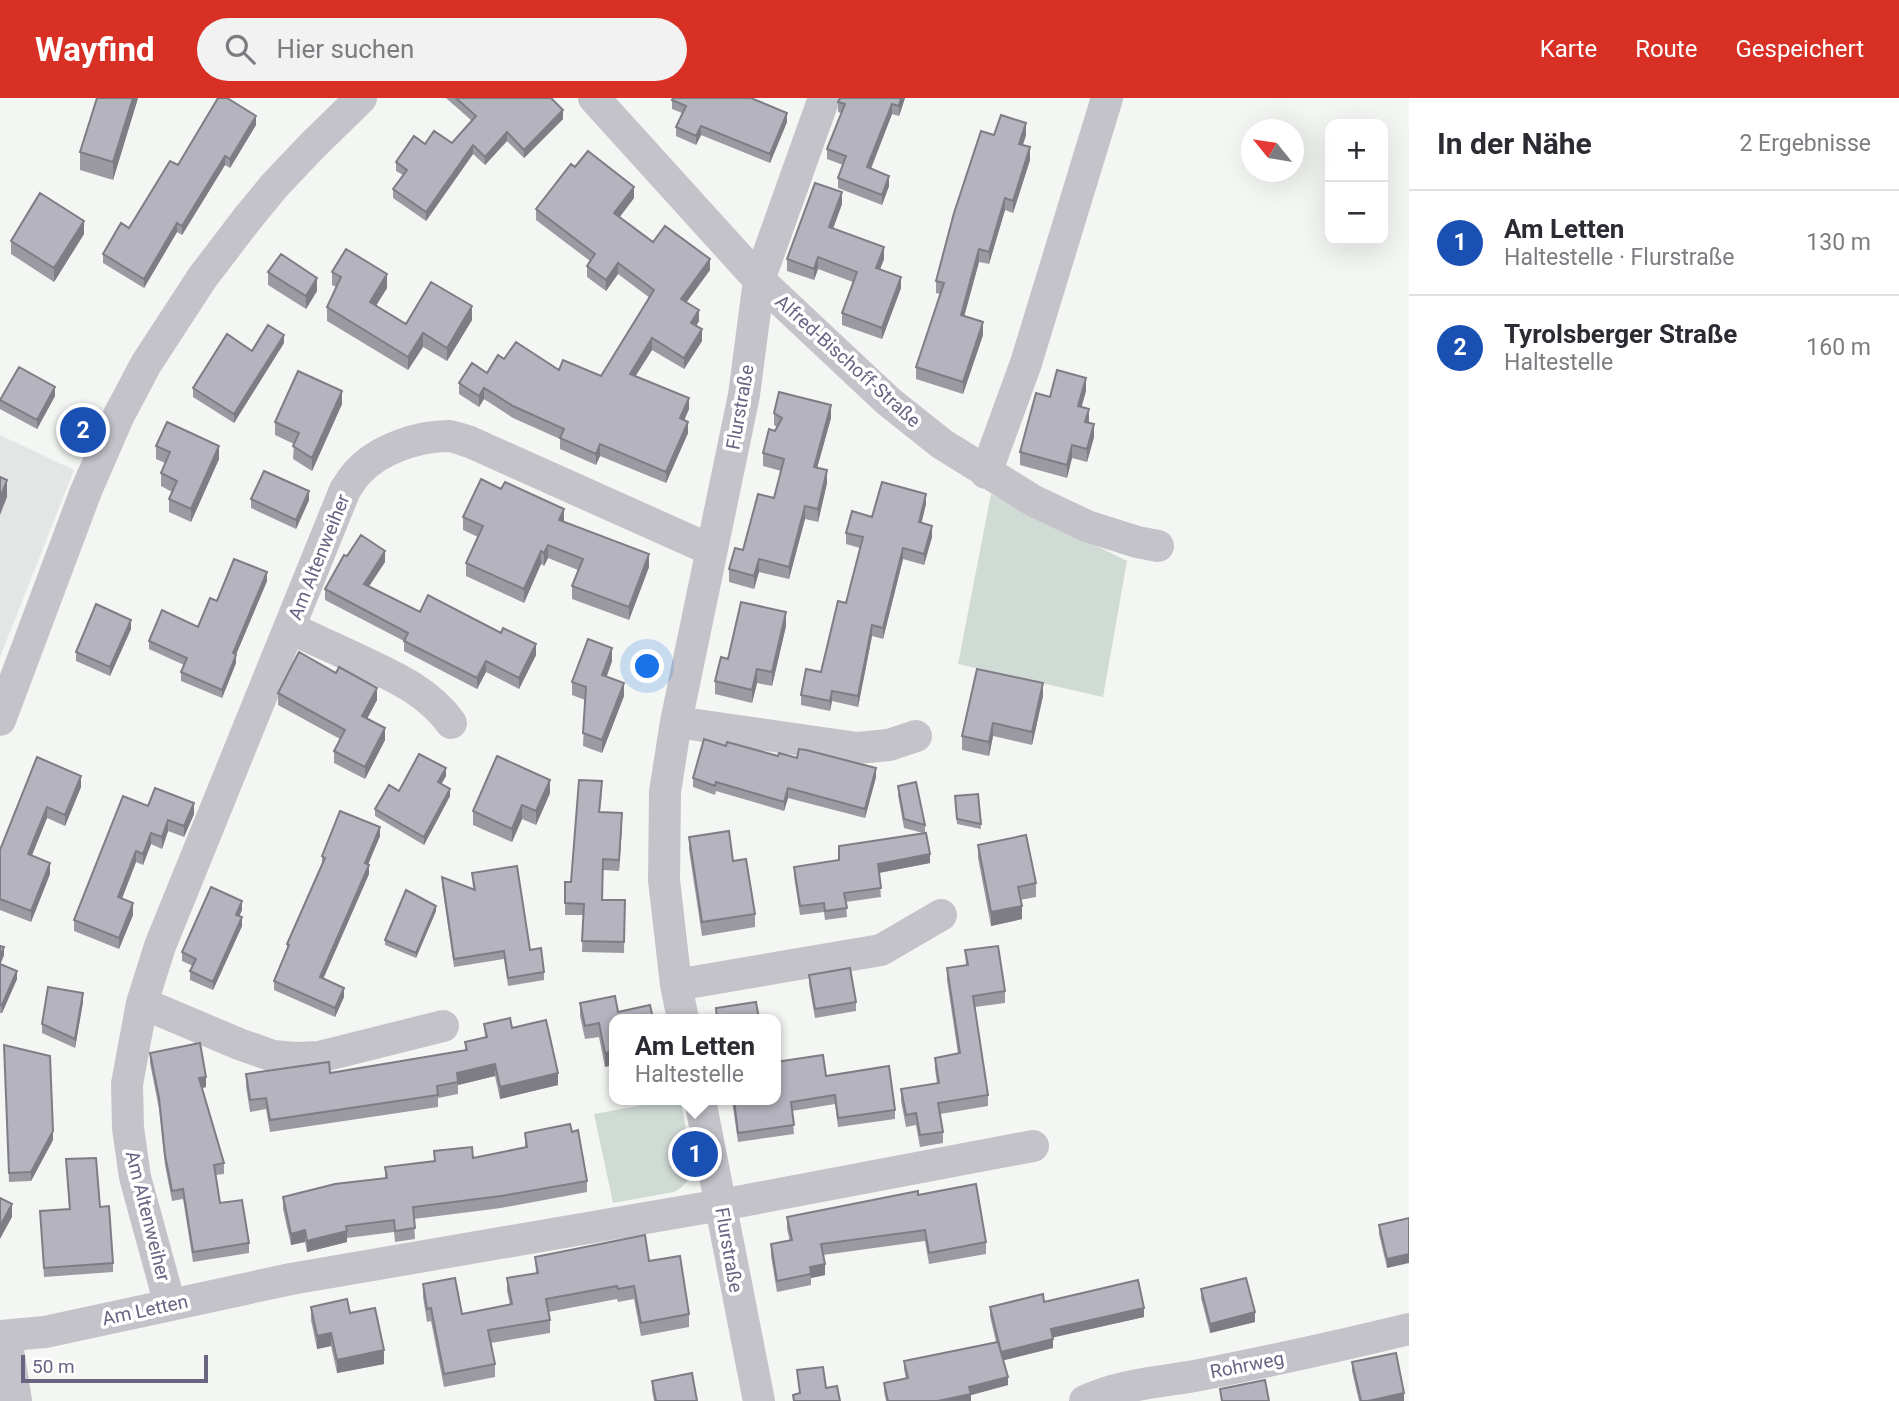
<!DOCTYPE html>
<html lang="de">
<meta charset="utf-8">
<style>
body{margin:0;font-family:Roboto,sans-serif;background:#f2f2f3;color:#2b2b33}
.controls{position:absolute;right:21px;top:21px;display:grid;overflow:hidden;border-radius:14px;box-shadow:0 7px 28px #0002}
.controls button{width:63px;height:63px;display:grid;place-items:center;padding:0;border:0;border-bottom:2px solid #e1e1e2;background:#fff;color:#2b2b33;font:35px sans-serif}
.compass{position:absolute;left:1241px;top:21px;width:63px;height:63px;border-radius:50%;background:#fff;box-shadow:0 7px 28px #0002;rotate:300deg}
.scale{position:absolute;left:21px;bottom:18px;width:187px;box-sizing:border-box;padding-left:7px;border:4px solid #6a6483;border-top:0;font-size:19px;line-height:24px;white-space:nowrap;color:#6a6483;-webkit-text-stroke:5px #fff;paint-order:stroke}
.you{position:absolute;left:648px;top:569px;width:24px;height:24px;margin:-18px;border:5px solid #fff;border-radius:50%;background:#1a73e8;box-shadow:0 0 0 10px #1a73e833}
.badge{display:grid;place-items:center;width:46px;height:46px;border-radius:50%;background:#d93025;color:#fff;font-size:23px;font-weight:700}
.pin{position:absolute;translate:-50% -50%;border:4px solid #fff;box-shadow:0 2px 7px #0006}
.popup{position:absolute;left:609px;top:916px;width:172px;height:91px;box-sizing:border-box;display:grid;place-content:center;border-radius:14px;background:#fff;filter:drop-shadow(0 2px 5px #0005);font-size:23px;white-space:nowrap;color:#7c7c81}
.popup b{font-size:26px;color:#2b2b33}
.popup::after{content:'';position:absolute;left:50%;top:100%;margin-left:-14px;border:14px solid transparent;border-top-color:#fff}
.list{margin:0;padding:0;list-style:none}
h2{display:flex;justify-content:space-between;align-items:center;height:91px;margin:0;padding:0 28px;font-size:30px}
h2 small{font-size:23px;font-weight:400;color:#7c7c81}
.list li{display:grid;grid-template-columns:46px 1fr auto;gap:21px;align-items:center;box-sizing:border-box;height:105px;padding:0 28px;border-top:2px solid #e1e1e2}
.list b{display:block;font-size:26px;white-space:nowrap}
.list p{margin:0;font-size:23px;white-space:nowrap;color:#7c7c81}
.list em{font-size:23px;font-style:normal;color:#7c7c81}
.icon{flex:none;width:38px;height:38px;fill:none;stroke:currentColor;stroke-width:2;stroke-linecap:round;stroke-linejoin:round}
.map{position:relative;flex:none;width:1409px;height:1303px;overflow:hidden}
header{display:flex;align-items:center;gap:42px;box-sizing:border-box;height:98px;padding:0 35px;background:#d93025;color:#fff}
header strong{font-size:33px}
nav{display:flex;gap:38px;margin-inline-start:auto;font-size:24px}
.search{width:490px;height:63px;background:#f2f2f3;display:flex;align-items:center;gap:18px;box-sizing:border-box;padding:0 24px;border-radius:38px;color:#7c7c81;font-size:26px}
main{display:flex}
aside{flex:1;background:#fff}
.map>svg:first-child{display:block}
</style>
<header>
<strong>Wayfind</strong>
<div class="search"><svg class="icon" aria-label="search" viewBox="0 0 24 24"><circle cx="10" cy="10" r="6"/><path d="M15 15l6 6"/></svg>Hier suchen</div>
<nav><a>Karte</a><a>Route</a><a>Gespeichert</a></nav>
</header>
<main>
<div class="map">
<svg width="1409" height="1303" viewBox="0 0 1409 1303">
<rect width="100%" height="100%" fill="#f3f6f2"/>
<path fill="#e4e6e5" d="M0 337 74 372 0 559Z"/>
<path fill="#d1dbd5" d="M991 396 1127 463 1103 599 958 566Z
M671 1002H680C683 1015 685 1027 688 1040 692 1063 698 1081 674 1094L613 1105 594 1016Z"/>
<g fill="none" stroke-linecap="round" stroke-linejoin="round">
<path stroke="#c4c3ca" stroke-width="32" d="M594 0 759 182 888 303 942 346 1034 403 1087 428 1137 444 1158 448
M986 375 1026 265 1107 0
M290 530C313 541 336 551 359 562 393 578 428 593 451 625
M0 622 86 393 119 317 146 266 202 180 247 121 274 88 311 49 361 0
M676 624 857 650 889 647 916 638
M676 887 881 852 941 817
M142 905 239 946 273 958 296 960 319 959 443 928
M683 921 676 887 664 782 665 694 676 624 744 297 759 182 824 0
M700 1002 759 1303
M170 1207 135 1079 128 1030 127 986 142 905 160 848 345 392C349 386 353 379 358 374 379 351 418 338 449 338 456 339 463 342 470 344L711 452
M0 1238 45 1234 291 1181 721 1107 1033 1048
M6 1239 16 1303
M1085 1303C1120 1286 1162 1284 1200 1277 1270 1263 1339 1248 1409 1231"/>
</g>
<path fill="#9b9aa3" d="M138 0 113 82 80 72V54Z
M446 0H551L563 21 524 60 507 43 485 67 473 56 426 123 393 100V91L403 77 396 73V64L425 46 452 45 472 23Z
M905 0 899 18 892 16 871 71 889 88 882 107 838 90V80L843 67 827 61V51L841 15 838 14V4Z
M672 2 787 24 770 65 701 37 696 47 676 38V29L682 15 672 11Z
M256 27 230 70 225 67 182 137 177 134 144 190 103 165V156L129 130 178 67Z
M994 37H1026L1023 47 1030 62 1013 115 1005 112 989 166 979 164 964 218 983 237 963 296 916 281V269L940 196 936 195V183Z
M575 69 634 100 620 119 653 144 710 172 686 204 699 223 696 228 702 243 684 271 652 252 635 278 689 311 684 322 688 335 666 385 600 358 596 367 560 351V341L513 320 484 301 479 309 459 296V285L487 275 504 261 601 278 650 200 618 176 606 193 587 179V168L590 163 536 122V111Z
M842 106 833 131 884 161 880 171 901 190 882 241 842 227V215L853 184 818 171 814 182 787 173V161Z
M84 136 54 184 11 156V143Z
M268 174 317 193 306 211 268 187Z
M332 174 387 190 376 208 406 226 472 222 447 263 423 249 408 272 327 223V209L336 189 332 187Z
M284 245 234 325 193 299V290Z
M1086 293 1081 309 1089 325 1094 339 1087 364 1072 360 1067 380 1020 367V354L1050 299Z
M55 298 37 331 0 311V302Z
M342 306 312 373 293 361 294 346 275 337V324Z
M774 315 831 320 817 370 827 385 818 424 805 421 789 481 759 474 754 491 729 484V471L743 452 774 400 781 373 763 368V355L777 329 774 327Z
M156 348 219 361 191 424 169 414V401L172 394 161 388V375L165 365 156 361Z
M251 401 309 402 296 431 251 410Z
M926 406 921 425 932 439 924 467 903 461 883 541 872 538 858 609 832 603 830 613 801 607V597L821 574 846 505 860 450 846 446V435L872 419Z
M463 419 564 424 649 469 629 522 572 501V488L578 472 548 460 544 468 541 466 524 505 466 478V465L478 439 463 432Z
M347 458 385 464 369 488 420 514 536 557 519 591 486 574 477 591 404 553V543L325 502V491Z
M267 483 236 556V565L222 600 181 583V574L184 567 149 551V543L198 529 217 503Z
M786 528 772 588 757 585 752 605 715 596V583Z
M131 531 110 578 76 563V554Z
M612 563 607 578 624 598 602 655 583 648 585 602 572 597V584Z
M278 595 377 602 367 621 385 642 365 681 334 665V653L340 641 278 607Z
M1043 598 1032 647 993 638 989 658 962 652V638Z
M726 648 778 658 797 660 876 679 865 720 788 700 784 713 716 693 715 697 693 689V680Z
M37 659 81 689 65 728 47 720 32 757 50 776 31 824 0 812V752Z
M446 678 441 686 450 698 424 747 375 718V711L399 693Z
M898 688 925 727V735L930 765 879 775 881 799 846 804 847 819 825 822 824 814 800 817 794 778V769L839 762 923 735 904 730 898 697Z
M550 695 536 727 522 721 512 744 473 727V713Z
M602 695 600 714 622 727 619 773 603 772 602 802H625L624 855 582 854 583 817H565V784H571Z
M978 696 981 731 957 726 955 702Z
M148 708 194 716 184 739 168 733 162 751 151 746 143 767 136 764 122 801 133 817 119 851 74 833V822Z
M380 738 368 766 369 776 323 881 344 899 335 919 274 892V883L287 852V846L322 766V758Z
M689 739 733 763 755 816V829L702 838 689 752Z
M978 747 1036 785V799L1020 802 1022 821 991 828 978 760Z
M472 775 530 852 544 874V882L508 888 504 861 454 869 442 787V779L473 791Z
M242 812 239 818 242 828 213 892 190 882V873L193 868 182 863V854Z
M436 813 416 860 385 847V842Z
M0 848 4 857 0 866 17 881 2 915H0Z
M965 852 1005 893V905L975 909 988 997V1008L940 1016 943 1034V1045L920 1049 916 1027 906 1029 901 1003V991L937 985 935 971V960L958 956 947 882V870L966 868Z
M809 877 856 904V913L815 920 809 886Z
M615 898 605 969 599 939 585 941 580 918V905Z
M83 904 75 950 42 935V926Z
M484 926 512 930 558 987 500 1001 495 978 458 987V996L438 1000V1009L270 1034 266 1011 250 1014 246 988V976L330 975 465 953V944L485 939Z
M4 947 53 1042 31 1083 9 1084Z
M150 955 206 989 202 990 224 1065V1076L215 1077 220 1105 249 1145V1155L193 1164 183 1101 172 1103 165 1067 159 1011 150 965Z
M826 978 895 1012V1021L838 1029 835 1006 792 1013 794 1036 738 1044 732 1002H775Z
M525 1035 587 1083V1094L501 1110 414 1121 415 1141 395 1144 394 1134 347 1140V1144L307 1154 305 1144 291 1147 283 1111V1099L385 1080V1069L434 1063V1053L473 1060 525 1050Z
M66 1061 100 1109 113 1165V1174L44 1179 40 1113 69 1111Z
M918 1097 986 1144V1156L929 1166 925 1143 823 1157 825 1177 811 1180V1187L777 1194 771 1158V1146L790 1143 787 1131V1119Z
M1409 1120 1387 1170 1379 1136V1127Z
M535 1159 649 1163 689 1216V1229L641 1238 634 1201 618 1204 617 1201 548 1214 550 1222V1235L491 1245 495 1266V1279L444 1289 431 1223 427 1224 423 1199V1186L462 1216 510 1207 507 1193V1180L536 1175Z
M1201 1191 1255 1224 1210 1235 1201 1200Z
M1044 1204 1144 1219 1053 1239V1250L1003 1262 1008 1287 971 1297V1303H886L884 1293V1285L906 1281 904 1271V1263L996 1244 990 1218V1209Z
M311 1209 350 1215 384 1266 337 1275 331 1248 317 1251 311 1222Z
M1352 1264 1404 1303H1359L1352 1273Z
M652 1283 697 1303H654L652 1292Z"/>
<path fill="#7e7d85" d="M133 0H138L113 82V64Z
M901 0H905L899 18V8Z
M892 6V16L867 80V69Z
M563 12V21L524 60V52Z
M787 15V24L770 65V56Z
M256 18V27L230 70V61Z
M1026 25V37L1019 58V46Z
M701 28V37L696 47V38Z
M507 34V43L485 67V59Z
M473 47V56L426 123V114Z
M1030 49V62L1013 115V103Z
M225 58V67L182 137V128Z
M889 78V88L882 107V97Z
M634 89V100L614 126V115Z
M842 94V106L829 141V129Z
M1005 100V112L989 166V154Z
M84 123V136L54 184V170Z
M177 125V134L144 190V181Z
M884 149V161L876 182V170Z
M979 151V164L961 230V217Z
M818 159V171L814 182V171Z
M710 161V172L681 212V201Z
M618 165V176L606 193V182Z
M387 176V190L370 217V204Z
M901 179V190L882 241V230Z
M317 180V193L306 211V198Z
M472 208V222L447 263V250Z
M699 212V223L691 236V225Z
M983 224V237L963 296V284Z
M702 231V243L684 271V260Z
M423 235V249L408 272V259Z
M284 237V245L234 325V316Z
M652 240V252L630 287V276Z
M1086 280V293L1078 322V308Z
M55 289V298L37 331V322Z
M484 290V301L479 309V298Z
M342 293V306L312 373V360Z
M689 300V311L680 332V320Z
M831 307V320L814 381V369Z
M1089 311V325L1085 324Z
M688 324V335L666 385V374Z
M1094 326V339L1087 364V351Z
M600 346V358L596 367V356Z
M1072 347V360L1067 380V367Z
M219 348V361L191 424V411Z
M827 372V385L818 424V411Z
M7 382V399L0 417V400Z
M309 393V402L296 431V422Z
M926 396V406L919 435V424Z
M805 408V421L789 481V469Z
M564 411V425L559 422Z
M932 428V439L924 467V456Z
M548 447V460L544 468V455Z
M903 450V461L883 541V530Z
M385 453V464L364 496V486Z
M541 453V466L524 505V491Z
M649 456V469L629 522V509Z
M759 461V474L754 491V478Z
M267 474V483L233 564V555Z
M786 514V528L772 588V574Z
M131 522V531L110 578V569Z
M872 527V538L858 609V598Z
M536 546V557L519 591V580Z
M612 550V563L602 590V577Z
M236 557V565L222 600V592Z
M486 563V574L477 591V580Z
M757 571V585L752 605V592Z
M624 585V598L602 655V642Z
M1043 585V598L1032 647V634Z
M377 590V602L362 630V618Z
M832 593V603L830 613V603Z
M993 625V638L989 658V644Z
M385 630V642L365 681V669Z
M446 670V678L438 692V684Z
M876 670V679L865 720V711Z
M81 678V689L65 728V717Z
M550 682V695L536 727V713Z
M788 690V700L784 713V704Z
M450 691V698L424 747V739Z
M194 705V716L184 739V728Z
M522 707V721L512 744V731Z
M47 709V720L28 767V756Z
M622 715V727L619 773V762Z
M168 722V733L162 751V739Z
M380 729V738L365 774V765Z
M151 735V746L143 767V756Z
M136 753V764L118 810V799Z
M930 756V765L878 775V766Z
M50 765V776L31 824V813Z
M369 767V776L320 888V879Z
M242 803V812L236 826V817Z
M133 805V817L119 851V840Z
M436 808V813L416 860V855Z
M1022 808V821L991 828V814Z
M242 819V828L213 892V884Z
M4 849V857L0 867V859Z
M17 873V881L2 915V907Z
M344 890V899L335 919V910Z
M83 895V904L75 950V941Z
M614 953V967L605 969V955Z
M495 966V978L458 987 457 975Z
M558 975V987L500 1001V989Z
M206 979V989L199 991V980Z
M53 1033V1042L31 1083V1074Z
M12 1106V1119L0 1141V1128Z
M305 1132V1144L291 1147V1136Z
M347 1133V1144L307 1154V1143Z
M1409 1156V1165L1387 1170V1161Z
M825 1166V1177L811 1180 810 1169Z
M1144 1210V1219L1051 1240V1231Z
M1255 1214V1224L1210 1235V1226Z
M331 1235V1248L317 1251V1238Z
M1053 1241V1250L1001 1263V1254Z
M384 1252V1266L337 1275V1262Z
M1008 1279V1287L971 1297V1303H938L969 1289Z
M1404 1295V1303H1368Z"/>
<path fill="#b4b3be" stroke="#7e7d85" stroke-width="2" d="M97 0H133L113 64 80 54Z
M218 0H227L256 18 230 61 225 58 182 128 177 125 144 181 103 156 121 125 129 130 170 63 178 67Z
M456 0H551L563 12 524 52 507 34 485 59 473 47 426 114 393 91 407 72 396 64 414 38 425 46 434 33 452 45 476 18Z
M673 0H751L787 15 770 56 701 28 696 38 676 29 686 8 672 2Z
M840 0H901L899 8 892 6 867 69 889 78 882 97 838 80 846 58 827 51 845 6 838 4Z
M1001 17 1026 25 1019 46 1030 49 1013 103 1005 100 989 154 979 151 961 217 983 224 963 284 916 269 944 185 936 183 954 115 981 33 994 37Z
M588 53 634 89 614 115 653 144 665 128 710 161 681 201 699 212 691 225 702 231 684 260 652 240 630 276 689 300 680 320 688 324 666 374 600 346 596 356 560 340 564 331 513 308 484 290 479 298 459 285 472 265 487 275 498 257 504 261 516 244 559 272 563 262 601 278 654 192 618 165 606 182 587 168 595 156 536 111 571 66 575 69Z
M815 85 842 94 829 129 884 149 876 170 901 179 882 230 842 215 857 174 818 159 814 171 787 161Z
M40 95 84 123 54 170 11 143Z
M346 151 387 176 370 204 406 226 431 184 472 208 447 250 423 235 408 259 327 209 341 179 332 174Z
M281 156 317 180 306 198 268 174Z
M268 227 284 237 234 316 193 290 227 236 252 253Z
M19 269 55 289 37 322 0 302Z
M1057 272 1086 280 1078 308 1089 311 1085 324 1094 326 1087 351 1072 347 1067 367 1020 354 1036 295 1050 299Z
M298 273 342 293 312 360 293 348 299 335 275 324Z
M779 294 831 307 814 369 827 372 818 411 805 408 789 469 759 461 754 478 729 471 735 450 743 452 758 396 774 400 784 361 763 355 769 331 775 333 782 320 774 315Z
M167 324 219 348 191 411 169 401 177 383 161 375 170 354 156 348Z
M264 373 309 393 296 422 251 401Z
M0 379 7 382 0 400Z
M481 381 501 391 505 384 564 411 559 422 649 456 629 509 572 488 583 461 548 447 544 455 541 453 524 491 466 465 483 428 463 419Z
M882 384 926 396 919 424 932 428 924 456 903 450 883 530 872 527 858 598 832 593 830 603 801 597 806 571 821 574 838 503 846 505 863 439 846 435 852 413 872 419Z
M361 437 385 453 364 486 420 514 428 497 501 535 503 530 536 546 519 580 486 563 477 580 404 543 408 535 325 491 344 457 347 458Z
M234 461 267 474 233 555 236 557 222 592 181 574 187 560 149 543 162 512 198 529 210 500 217 503Z
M741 504 786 514 772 574 757 571 752 592 715 583 721 559 728 561Z
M96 506 131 522 110 569 76 554Z
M588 541 612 550 602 577 624 585 602 642 583 635 586 589 572 584Z
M299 554 336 575 339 569 377 590 362 618 385 630 365 669 334 653 345 632 278 595Z
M977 571 1043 585 1032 634 993 625 989 644 962 638Z
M704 641 726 648 727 644 778 658 779 655 797 660 799 651 806 652 876 670 865 711 788 690 784 704 716 684 715 688 693 680Z
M419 656 446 670 438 684 450 691 424 739 375 711 389 687 399 693Z
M497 658 550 682 536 713 522 707 512 731 473 713Z
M37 659 81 678 65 717 47 709 28 756 50 765 31 813 0 801V752Z
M579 682 602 683 599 714 622 715 619 762 603 761 602 802H625L624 844 582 843 584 806 565 805V784H571Z
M916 684 925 727 904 721 898 688Z
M155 690 194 705 184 728 168 722 162 739 151 735 143 756 136 753 118 799 133 805 119 840 74 822 123 698 148 708Z
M978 696 981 726 957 721 955 698Z
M340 713 380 729 365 765 369 767 320 879 344 890 335 910 274 883 289 847 287 846 325 760 322 758Z
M729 733 733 763 746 761 755 816 702 824 689 739Z
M926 735 930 756 878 766 881 790 844 795 847 810 825 813 824 805 800 808 794 769 839 762V748Z
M1026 737 1036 785 1018 789 1022 808 991 814 978 747Z
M517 768 530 852 541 850 544 874 508 880 504 853 454 861 442 779 475 792 472 775Z
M211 789 242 803 236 817 242 819 213 884 190 873 196 861 182 854Z
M406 792 436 808 416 855 385 842Z
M0 848 4 849 0 859Z
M998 848 1005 893 973 898 988 997 938 1005 943 1034 920 1037 916 1015 906 1017 901 991 939 985 935 960 960 955 947 870 968 867 965 852Z
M0 866 17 873 2 907H0Z
M850 870 856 904 815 911 809 877Z
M48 889 83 895 75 941 42 926Z
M615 898 618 914 650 907 653 921H614V953L605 955 599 925 585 928 580 905Z
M756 904 759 921H717L716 910Z
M510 920 512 930 546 922 558 975 500 989 495 966 457 975 458 984 437 988 438 997 270 1022 266 1000 250 1002 246 976 329 964 330 975 467 952 465 944 487 939 484 926Z
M200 945 206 979 199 980 224 1065 214 1067 220 1105 242 1102 249 1145 193 1154 183 1091 172 1093 165 1057 159 1000 150 955Z
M4 947 50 958 53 1033 31 1074 9 1075Z
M823 957 826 978 889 968 895 1012 838 1020 835 997 791 1004 794 1027 738 1035 734 1002H775V964Z
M570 1026 572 1034 578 1032 587 1083 501 1098 413 1109 415 1130 395 1133 394 1122 346 1128 347 1133 307 1143 305 1132 291 1136 283 1099 335 1086 387 1080 385 1069 435 1063 434 1053 472 1049 473 1060 527 1049 525 1035Z
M96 1060 100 1109 109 1108 113 1165 44 1170 40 1113 70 1111 66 1061Z
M976 1086 986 1144 929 1155 925 1132 821 1146 825 1166 810 1169 811 1176 777 1183 771 1146 792 1142 787 1119 918 1093V1097Z
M0 1100 12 1106 0 1128Z
M1409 1120V1156L1387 1161 1379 1127Z
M645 1137 649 1163 680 1158 689 1216 641 1225 634 1188 618 1191 617 1188 546 1201 550 1222 488 1232 495 1266 444 1276 431 1210 427 1211 423 1186 455 1180 462 1216 512 1206 507 1180 538 1175 535 1159Z
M1246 1180 1255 1214 1210 1226 1201 1191Z
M1138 1182 1144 1210 1051 1231 1053 1241 1001 1254 990 1209 1043 1196 1044 1204Z
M347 1201 350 1215 375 1210 384 1252 337 1262 331 1235 317 1238 311 1209Z
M998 1244 1008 1279 969 1289 971 1296 938 1303H888L884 1285 908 1280 904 1263Z
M1396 1255 1404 1295 1368 1303H1361L1352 1264Z
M823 1269 826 1290 837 1288 840 1303H794L793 1297 800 1295 797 1272Z
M692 1275 697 1303H656L652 1283Z
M1265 1282 1269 1303H1222L1220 1291Z"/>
<g text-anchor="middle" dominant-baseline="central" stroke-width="7" stroke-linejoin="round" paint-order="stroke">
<g font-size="19" fill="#6a6483" stroke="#fff">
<text transform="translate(848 263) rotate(42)">Alfred-Bischoff-Straße</text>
<text transform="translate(740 309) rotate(-80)">Flurstraße</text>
<text transform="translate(319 459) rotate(-68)">Am Altenweiher</text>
<text transform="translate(148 1118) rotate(76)">Am Altenweiher</text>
<text transform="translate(729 1152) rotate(80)">Flurstraße</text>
<text transform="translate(145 1212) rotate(-12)">Am Letten</text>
<text transform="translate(1247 1267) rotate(-11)">Rohrweg</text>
</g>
</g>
</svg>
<div class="controls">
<button>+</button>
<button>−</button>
</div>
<svg class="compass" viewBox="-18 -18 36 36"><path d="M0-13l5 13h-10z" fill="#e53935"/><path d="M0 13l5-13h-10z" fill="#7c7c81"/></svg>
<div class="scale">50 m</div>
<div class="you"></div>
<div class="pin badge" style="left:695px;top:1056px;background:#1a4fb4">1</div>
<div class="popup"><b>Am Letten</b>Haltestelle</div>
<div class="pin badge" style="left:83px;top:332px;background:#1a4fb4">2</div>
</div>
<aside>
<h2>In der Nähe<small>2 Ergebnisse</small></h2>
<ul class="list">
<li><span class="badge" style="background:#1a4fb4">1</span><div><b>Am Letten</b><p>Haltestelle · Flurstraße</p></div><em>130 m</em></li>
<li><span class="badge" style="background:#1a4fb4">2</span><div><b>Tyrolsberger Straße</b><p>Haltestelle</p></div><em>160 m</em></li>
</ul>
</aside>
</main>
